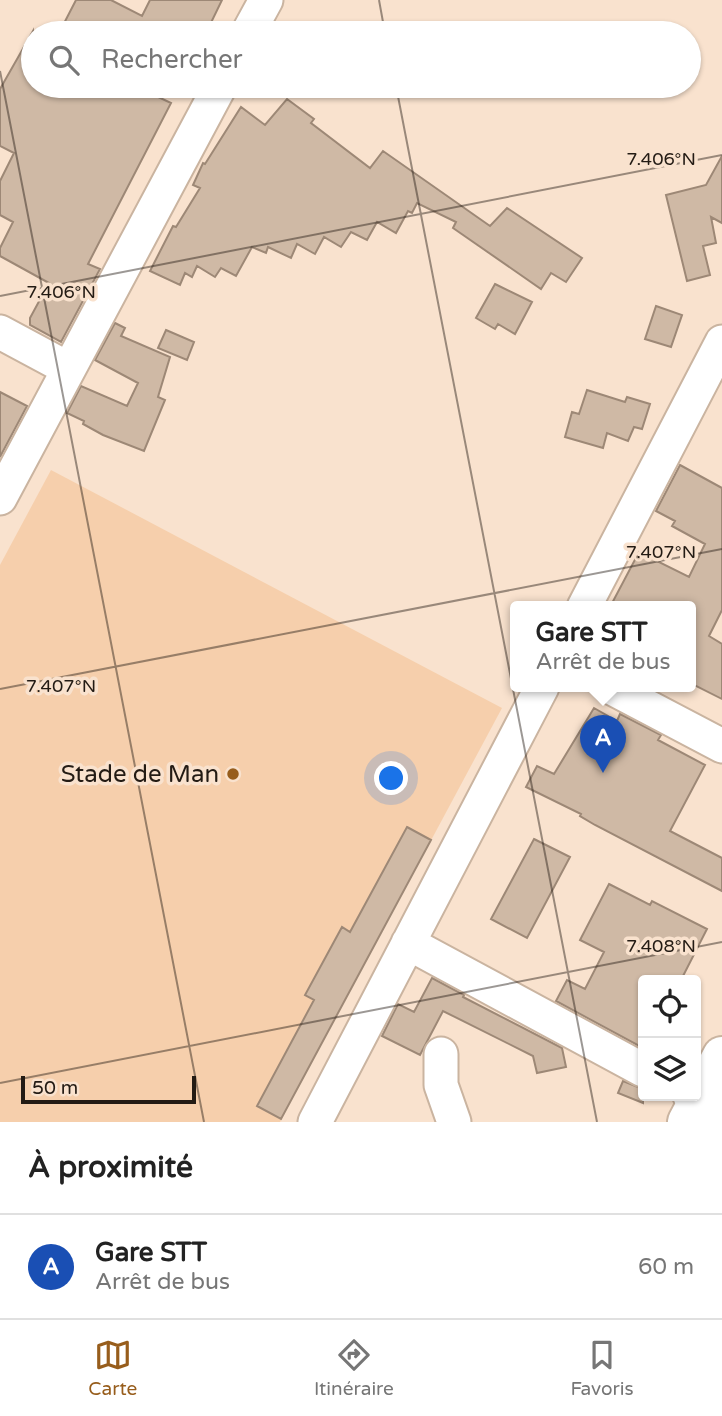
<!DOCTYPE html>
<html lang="fr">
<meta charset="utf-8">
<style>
body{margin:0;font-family:"Varela Round",sans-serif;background:#f2f2f2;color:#222}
.controls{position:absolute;right:21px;bottom:21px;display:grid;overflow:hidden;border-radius:7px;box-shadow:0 2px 5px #0004}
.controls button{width:63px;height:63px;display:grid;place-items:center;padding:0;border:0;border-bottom:2px solid #e0e0e0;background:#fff;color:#222;font:35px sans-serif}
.scale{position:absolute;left:21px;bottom:18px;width:175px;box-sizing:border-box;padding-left:7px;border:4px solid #231b14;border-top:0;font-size:19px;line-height:24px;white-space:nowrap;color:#231b14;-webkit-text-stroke:5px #f9e2ce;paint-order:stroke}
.you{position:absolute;left:392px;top:779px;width:24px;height:24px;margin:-18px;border:5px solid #fff;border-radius:50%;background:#1a73e8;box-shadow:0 0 0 10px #1a73e833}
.badge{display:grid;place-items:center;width:46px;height:46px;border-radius:50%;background:#975d1c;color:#fff;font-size:23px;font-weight:700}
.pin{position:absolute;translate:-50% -58px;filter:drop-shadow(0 2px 4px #0008)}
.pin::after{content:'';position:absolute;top:37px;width:24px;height:21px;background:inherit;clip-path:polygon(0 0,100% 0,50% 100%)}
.popup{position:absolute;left:510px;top:601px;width:186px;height:91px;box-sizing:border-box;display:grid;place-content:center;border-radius:7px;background:#fff;filter:drop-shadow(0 2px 5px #0005);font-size:23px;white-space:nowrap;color:#767676}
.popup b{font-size:26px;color:#222}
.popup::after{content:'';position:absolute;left:50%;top:100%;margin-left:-14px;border:14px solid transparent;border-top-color:#fff}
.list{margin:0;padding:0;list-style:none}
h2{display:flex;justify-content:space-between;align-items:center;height:91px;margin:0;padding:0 28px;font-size:30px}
h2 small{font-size:23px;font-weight:400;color:#767676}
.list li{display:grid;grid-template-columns:46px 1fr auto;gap:21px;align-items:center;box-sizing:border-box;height:105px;padding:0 28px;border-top:2px solid #e0e0e0}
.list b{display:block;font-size:26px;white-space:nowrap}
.list p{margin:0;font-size:23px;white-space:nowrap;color:#767676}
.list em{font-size:23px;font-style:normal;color:#767676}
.icon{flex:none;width:38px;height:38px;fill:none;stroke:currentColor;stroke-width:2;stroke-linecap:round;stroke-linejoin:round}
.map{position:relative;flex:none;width:722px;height:1122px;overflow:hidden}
.search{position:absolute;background:#fff;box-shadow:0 2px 5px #0004;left:21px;right:21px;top:21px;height:77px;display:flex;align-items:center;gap:18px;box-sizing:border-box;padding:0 24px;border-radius:38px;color:#767676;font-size:26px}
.sheet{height:196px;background:#fff}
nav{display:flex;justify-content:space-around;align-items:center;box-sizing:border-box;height:98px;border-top:2px solid #e0e0e0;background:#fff;font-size:19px;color:#767676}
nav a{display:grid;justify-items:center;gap:4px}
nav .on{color:#975d1c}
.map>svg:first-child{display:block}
</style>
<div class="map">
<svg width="722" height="1122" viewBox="0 0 722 1122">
<rect width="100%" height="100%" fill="#f9e2ce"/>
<path fill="#f6cfac" d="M51 470 502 708 280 1122H0V565Z"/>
<path fill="#cfb9a5" stroke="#9d8876" stroke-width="2" d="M76 0H111L142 16 150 0H222L206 33H59Z
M33 31V86H135L171 103 88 264 100 269 61 342 30 325V318L49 283 0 256V248L13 222 0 215V181L14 153 0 146V89Z
M287 99 314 119 311 123 370 168 383 151 490 226 507 208 582 258 566 282 551 273 541 289 453 228 456 222 417 203 412 213 408 211 396 233 377 222 367 240 351 232 341 247 324 237 315 254 297 244 291 258 268 247 266 253 252 247 236 276 221 268 215 277 197 266 192 277 185 273 180 285 150 271 173 226 176 227 200 188 193 185 203 163 205 164 241 107 265 125Z
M722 156V223L711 217 716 243 703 246 710 275 687 281 666 195 706 185Z
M495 284 532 302 515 334 498 324 495 329 476 318Z
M656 306 682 315 671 347 645 339Z
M115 323 125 328 121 336 170 357 158 397 165 400 144 451 103 435 83 424 84 421 67 413 81 386 127 406 138 383 95 360Z
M166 330 194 342 187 360 158 348Z
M587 390 625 402 627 397 650 404 642 429 634 427 628 441 607 433 603 448 565 437 572 412 579 414Z
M0 392 27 406 0 457Z
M680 465 722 488V610L709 636 722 644V699L690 683V607H610L639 552 689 577 705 544 672 526 675 521 656 511Z
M594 708 617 721 620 714 661 735 658 740 705 765 670 831 722 858V891L595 825 580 816 581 814 526 787 537 766 554 774Z
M407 827 431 840 281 1119 257 1106 314 1000 305 995 342 927 350 932Z
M534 839 570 857 527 938 491 919Z
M609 884 650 905 652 901 707 929 681 980H643V1048L556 1001 567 980 585 989 604 952 580 940Z
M432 978 464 995 463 997 562 1048 566 1067 537 1073 533 1056 443 1011 420 1055 382 1036 398 1004 414 1012Z
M623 1081 643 1089V1103L618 1093Z"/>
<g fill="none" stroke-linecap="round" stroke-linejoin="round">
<g stroke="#cab4a0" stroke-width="37">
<path id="minor" d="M248 33 266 0
M0 332 67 368
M0 498 220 86
M584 607 722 342
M610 687 722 746
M408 943 643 1070
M441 1054V1085L454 1122
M690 1096 722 1112
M315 1122 542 687"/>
</g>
<g stroke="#cab4a0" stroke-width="42">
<path id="major" d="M687 1122 722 1056"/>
</g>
<use href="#minor" stroke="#fff" stroke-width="33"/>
<use href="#major" stroke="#fff" stroke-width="38"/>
</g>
<path fill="none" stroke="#231b14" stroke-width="2" stroke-opacity="0.45" d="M379 0 385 33M0 71 204 1122M396 86 597 1122M0 296 722 155M0 689 722 549M0 1083 722 942"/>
<circle fill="#975d1c" stroke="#f9e2ce" stroke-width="2.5" cx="233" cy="774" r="7"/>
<g text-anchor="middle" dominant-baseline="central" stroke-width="7" stroke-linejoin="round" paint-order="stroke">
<g font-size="24" fill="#231b14" stroke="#f9e2ce" text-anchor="end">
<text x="219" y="774">Stade de Man</text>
</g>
</g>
<g font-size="18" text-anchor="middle" fill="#231b14" stroke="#f9e2ce" stroke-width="7" stroke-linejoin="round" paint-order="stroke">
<text x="661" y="165">7.406°N</text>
<text x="61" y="298">7.406°N</text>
<text x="661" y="558">7.407°N</text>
<text x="61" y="692">7.407°N</text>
<text x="661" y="952">7.408°N</text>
</g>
</svg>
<div class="controls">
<button><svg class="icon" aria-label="locate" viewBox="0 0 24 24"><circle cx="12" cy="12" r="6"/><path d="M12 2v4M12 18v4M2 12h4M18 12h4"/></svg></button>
<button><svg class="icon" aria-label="layers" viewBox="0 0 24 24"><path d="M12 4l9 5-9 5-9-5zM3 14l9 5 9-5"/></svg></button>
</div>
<div class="scale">50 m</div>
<div class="you"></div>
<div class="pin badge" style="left:603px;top:773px;background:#1a4fb4">A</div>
<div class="popup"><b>Gare STT</b>Arrêt de bus</div>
<div class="search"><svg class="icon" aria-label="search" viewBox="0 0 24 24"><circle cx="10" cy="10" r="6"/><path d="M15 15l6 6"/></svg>Rechercher</div>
</div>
<section class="sheet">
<h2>À proximité<small></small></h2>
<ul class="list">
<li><span class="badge" style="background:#1a4fb4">A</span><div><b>Gare STT</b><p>Arrêt de bus</p></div><em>60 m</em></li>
</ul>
</section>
<nav>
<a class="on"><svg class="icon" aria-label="map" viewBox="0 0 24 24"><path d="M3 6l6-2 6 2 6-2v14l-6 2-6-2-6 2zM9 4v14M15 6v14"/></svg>Carte</a>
<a><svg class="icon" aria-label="directions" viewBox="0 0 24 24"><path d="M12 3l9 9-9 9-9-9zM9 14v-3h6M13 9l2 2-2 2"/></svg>Itinéraire</a>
<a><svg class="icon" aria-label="saved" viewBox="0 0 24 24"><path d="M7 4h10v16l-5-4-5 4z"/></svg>Favoris</a>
</nav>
